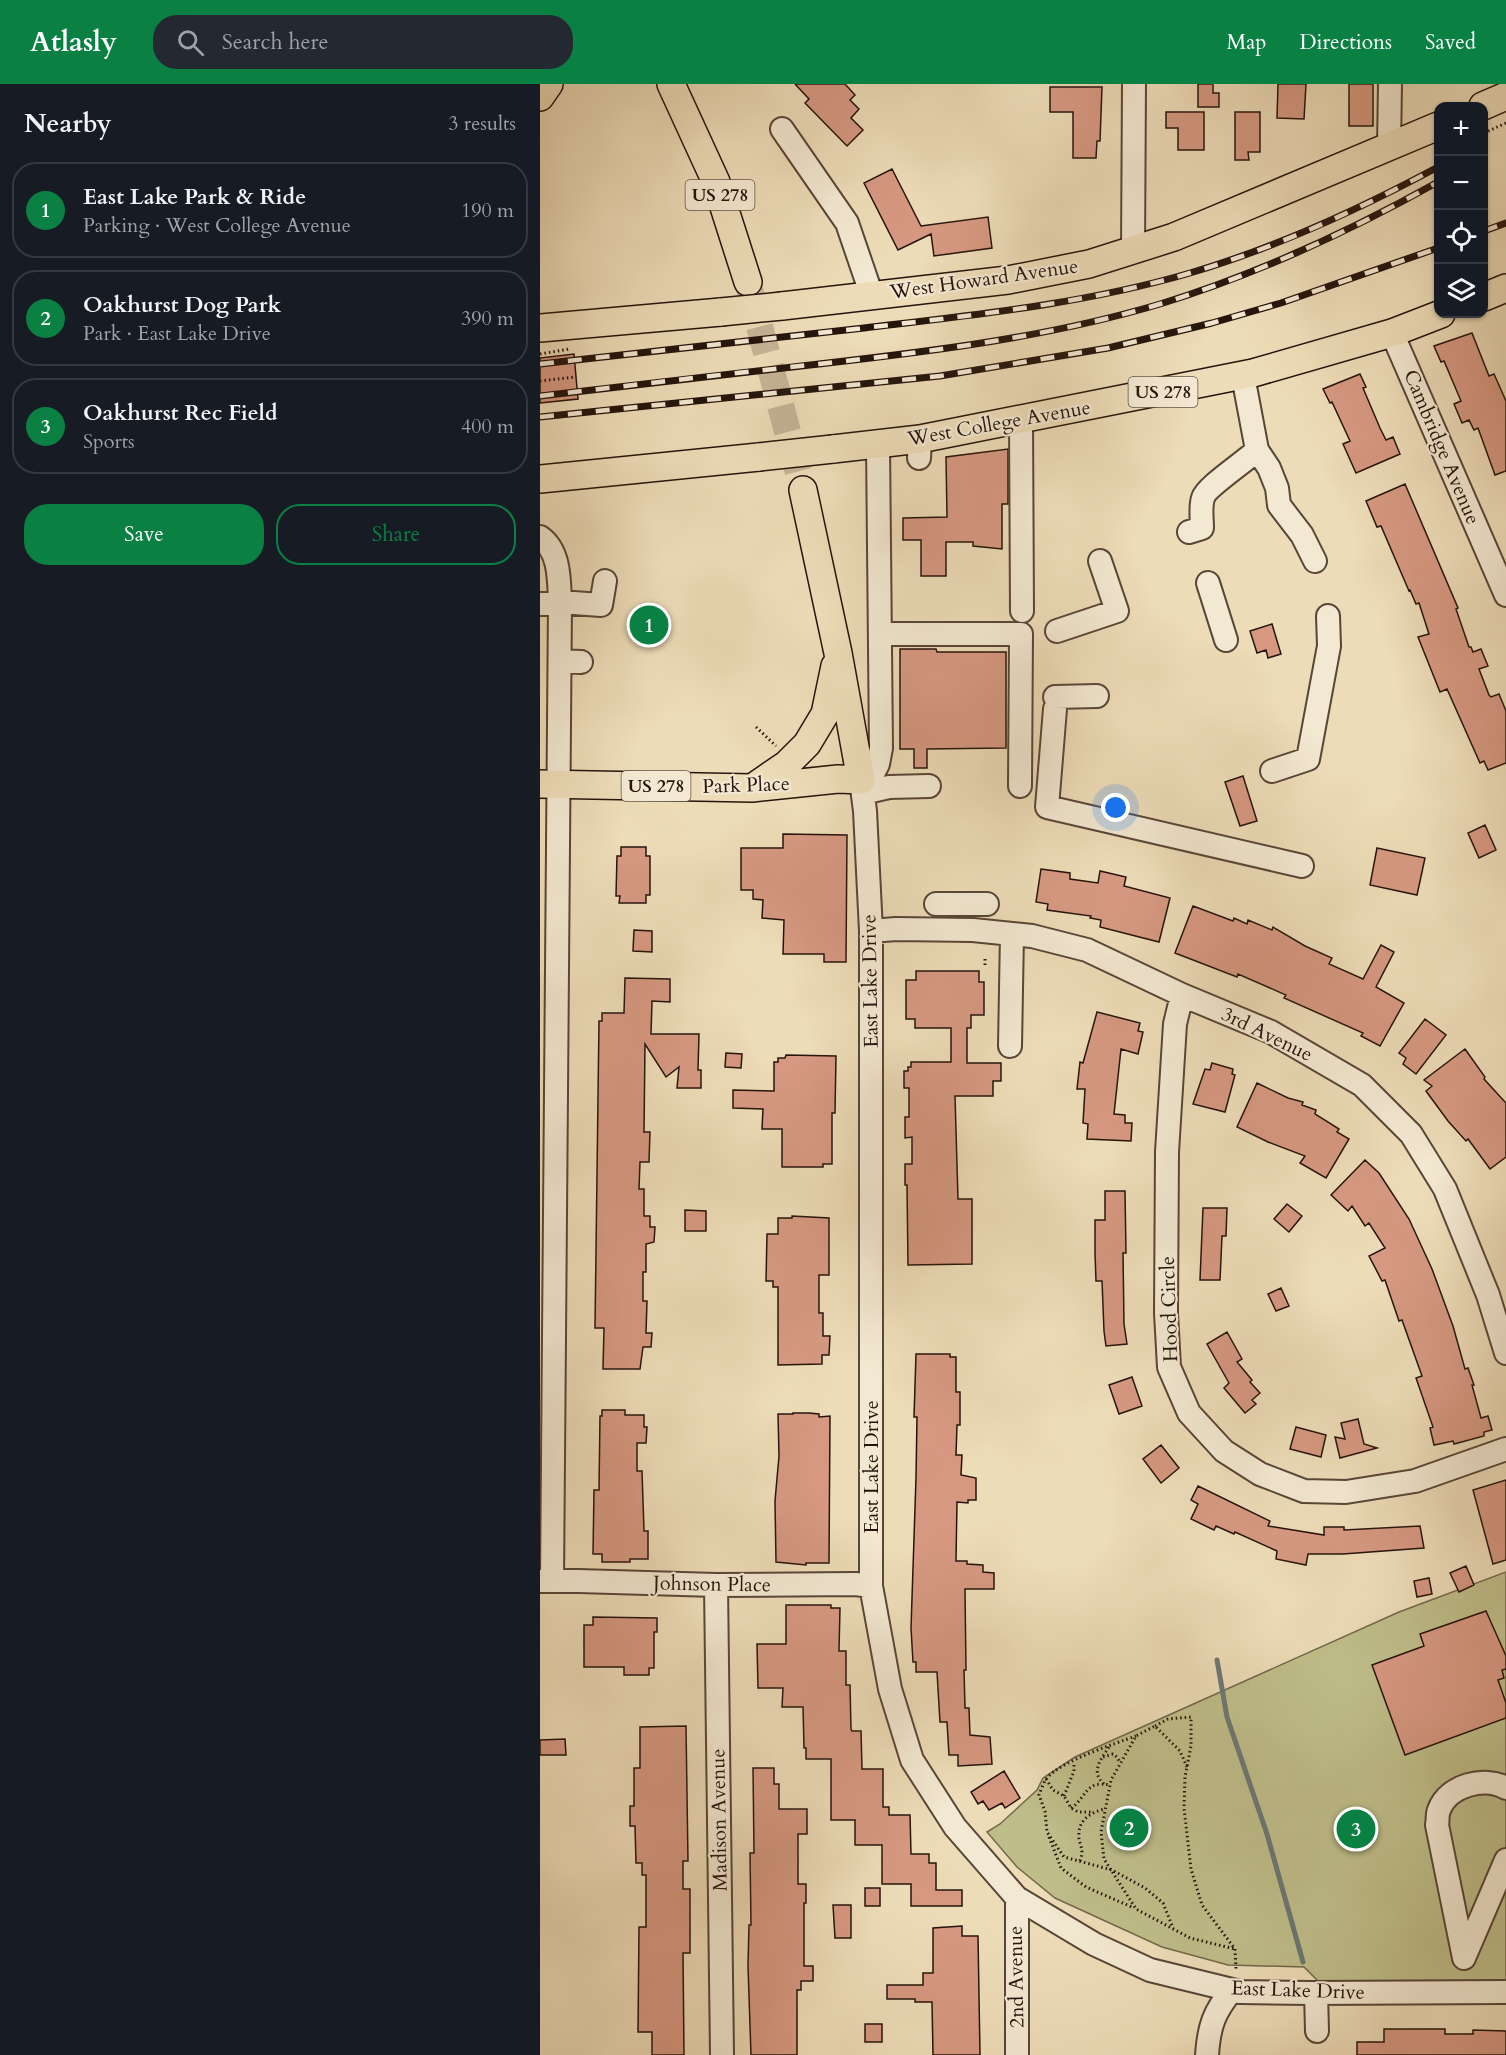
<!DOCTYPE html>
<meta charset="utf-8">
<style>
body{margin:0;font-family:Cardo,serif;background:#242831;color:#f1f3f6}
.controls{position:absolute;right:18px;top:18px;display:grid;overflow:hidden;border-radius:12px;box-shadow:0 2px 4px #0004}
.controls button{width:54px;height:54px;display:grid;place-items:center;padding:0;border:0;border-bottom:2px solid #363941;background:#171b24;color:#f1f3f6;font:30px sans-serif}
.you{position:absolute;left:576px;top:724px;width:21px;height:21px;margin:-15px;border:4px solid #fff;border-radius:50%;background:#1a73e8;box-shadow:0 0 0 9px #1a73e833}
.badge{display:grid;place-items:center;width:39px;height:39px;border-radius:50%;background:#0b8043;color:#fff;font-size:20px;font-weight:700}
.pin{position:absolute;translate:-50% -50%;border:3px solid #fff;box-shadow:0 2px 6px #0006}
.list{margin:0;padding:0;list-style:none}
h2{display:flex;justify-content:space-between;align-items:center;height:78px;margin:0;padding:0 24px;font-size:26px}
h2 small{font-size:20px;font-weight:400;color:#9ea1a6}
.list li{display:grid;grid-template-columns:39px 1fr auto;gap:18px;align-items:center;box-sizing:border-box;height:96px;margin:0 12px 12px;padding:0 12px;border:2px solid #363941;border-radius:24px}
.list b{display:block;font-size:22px;white-space:nowrap}
.list p{margin:0;font-size:20px;white-space:nowrap;color:#9ea1a6}
.list em{font-size:20px;font-style:normal;color:#9ea1a6}
.actions{display:flex;gap:12px;padding:18px 24px}
.actions a{flex:1;padding:14px 0;border:2px solid #0b8043;border-radius:24px;text-align:center;font-size:21px;color:#0b8043}
.actions .main{background:#0b8043;color:#fff}
.icon{flex:none;width:33px;height:33px;fill:none;stroke:currentColor;stroke-width:2;stroke-linecap:round;stroke-linejoin:round}
.map{position:relative;flex:none;width:966px;height:1971px;overflow:hidden}
header{display:flex;align-items:center;gap:36px;box-sizing:border-box;height:84px;padding:0 30px;background:#0b8043;color:#fff}
header strong{font-size:28px}
nav{display:flex;gap:33px;margin-inline-start:auto;font-size:21px}
.search{width:420px;height:54px;background:#242831;display:flex;align-items:center;gap:15px;box-sizing:border-box;padding:0 21px;border-radius:24px;color:#9ea1a6;font-size:22px}
main{display:flex}
aside{flex:1;background:#171b24}
.map>svg:first-child{display:block}
</style>
<header>
<strong>Atlasly</strong>
<div class="search"><svg class="icon" aria-label="search" viewBox="0 0 24 24"><circle cx="10" cy="10" r="6"/><path d="M15 15l6 6"/></svg>Search here</div>
<nav><a>Map</a><a>Directions</a><a>Saved</a></nav>
</header>
<main>
<aside>
<h2>Nearby<small>3 results</small></h2>
<ul class="list">
<li><span class="badge">1</span><div><b>East Lake Park &amp; Ride</b><p>Parking · West College Avenue</p></div><em>190 m</em></li>
<li><span class="badge">2</span><div><b>Oakhurst Dog Park</b><p>Park · East Lake Drive</p></div><em>390 m</em></li>
<li><span class="badge">3</span><div><b>Oakhurst Rec Field</b><p>Sports</p></div><em>400 m</em></li>
</ul>
<div class="actions"><a class="main">Save</a><a>Share</a></div>
</aside>
<div class="map">
<svg width="966" height="1971" viewBox="0 0 966 1971">
<rect width="100%" height="100%" fill="#eddcb8"/>
<filter id="stains"><feTurbulence type="fractalNoise" baseFrequency=".00333" numOctaves="4"/><feColorMatrix values="0 0 0 0 .2 0 0 0 0 .09 0 0 0 0 .02 0 0 0 .5 -.17"/></filter>
<radialGradient id="worn" r=".72"><stop offset=".6" stop-color="#630" stop-opacity="0"/><stop offset="1" stop-color="#630" stop-opacity=".3"/></radialGradient>
<path fill="#bfbe8a" stroke="#72694b" stroke-width="1.5" d="M966 1488V1904L787 1906 764 1883 688 1881 622 1863 515 1814 477 1783 447 1748 460 1740 497 1706 503 1694 535 1673 859 1528Z"/>
<g fill="none" stroke-linecap="round" stroke-linejoin="round">
<path stroke="#6c7873" stroke-width="5" d="M677 1576 687 1633 727 1750 763 1878"/>
</g>
<path fill="#d69881" stroke="#26140c" stroke-width="1.5" d="M255 0H305L315 11 310 16 319 25 311 34 323 46 307 62 265 19 269 15Z
M658 0H673V9H679V23H658Z
M738 0H766L764 35 737 34Z
M809 0H833V42H809Z
M510 3H562L560 57H557L556 74H533V28H510Z
M626 28H664V66H638V44H626Z
M695 28H720V68H708L709 76H695Z
M352 85 381 142 448 133 452 164 394 172 391 150 358 166 324 99Z
M932 249 949 292 954 290 966 317V387L955 391 938 344 934 346 929 336 922 339 914 320 921 317 904 277 901 278 894 262Z
M34 270 38 315 0 319V274Z
M820 290 826 303 823 304 840 344 846 356 853 353 860 370 816 389 803 360 810 357 792 318 790 319 783 305Z
M468 365V420H462V465L433 462V458H406V492H381V456H363V434L407 433 406 373Z
M865 400 918 524 916 525 929 563H931L933 568 941 565 948 582 939 585 949 611 951 613 959 610 966 627V679L948 686 944 677 940 679 907 605 900 608 878 553 889 550 879 519 876 520 870 506 869 507 841 442 837 443 826 417Z
M732 540 741 570 728 574 726 566 717 569 710 547Z
M360 565H396L397 568H466V664L387 665V684H374V665H360Z
M703 692 717 737 700 742 685 698Z
M945 741 956 766 939 774 928 749Z
M243 750 307 751 306 878H284V870H243L244 836 222 834 223 816 213 815V806H201V764H243Z
M81 763H106V772H110V811H106V819H79L80 812H76L77 772H81Z
M837 764 885 774 877 811 830 801Z
M501 785 530 789V795L558 799 560 787 586 793 584 802 630 814 619 858 560 843 561 836 550 834 551 832 507 826 508 820 496 818Z
M653 822 693 837 694 834 707 840 708 836 732 846 733 843 765 862 792 874 789 880 823 895 841 861 854 868 836 903 864 919 840 962 821 952 823 949 744 914 746 911 698 890 697 893 635 869Z
M94 846 112 847V868L93 867Z
M376 887H439V898H444V931H431V944H427V979H461V997H453V1012H415L418 1115H432V1180L368 1181 367 1101H365V1080H372V1053L365 1054V1033H369V1004H364V987H368V983H371V978H411V944H375V935H366V896H376Z
M85 894 130 895V918L112 917 111 950H159L158 986H161V1004H137L139 983 126 993 105 960 104 1048H110L109 1078H100L99 1105H104V1132H110V1143H115L114 1158 106 1160V1188H103V1217H107L106 1249H112L111 1263H103L100 1285H63L64 1244H55L59 937H62V929H84Z
M557 928 600 939 598 947 603 948 598 970 581 965 574 1030 585 1031V1039H592L591 1057 547 1055 548 1040 543 1039 545 1005H537L540 978 543 979Z
M885 935 906 951 876 990 863 980 866 974 859 969Z
M925 965 945 993 944 995 966 1019V1073L950 1085 928 1055 926 1057 908 1037 886 1007 892 1002 884 996Z
M186 969 202 970 201 984 185 983Z
M246 971 296 972 295 1029H292V1080H283V1083H242V1045H222L223 1025 193 1024V1006L234 1007V978H238V974H245Z
M672 979 693 985 692 990 695 991 685 1028 653 1020 665 985 670 986Z
M717 999 748 1014 763 1018 762 1021 776 1026 775 1030 799 1045 797 1048 809 1055 786 1094 760 1079 765 1072 728 1058 697 1043Z
M825 1076 839 1089 869 1135 892 1185 913 1242 925 1285 928 1284 934 1301H932L941 1334 948 1332 952 1346 944 1348V1352L914 1360 913 1357 894 1361 890 1344 893 1343 876 1294 882 1292 862 1236 859 1237 845 1196 842 1197 829 1172 845 1164 829 1139 825 1142 812 1122 808 1127 791 1111Z
M565 1107H585L586 1169H583L584 1240 587 1260 566 1262 564 1247 562 1197H556L555 1169V1136H565Z
M747 1120 762 1132 749 1148 734 1135Z
M663 1124H687L686 1152H682L680 1196H660Z
M145 1126 166 1127V1147H145Z
M252 1132 289 1134V1191H279V1229H283V1252H290L289 1271H282V1280L238 1281V1203H233V1197H226L227 1150H238V1134H252Z
M741 1204 749 1222 736 1227 728 1210Z
M687 1248 702 1275 697 1278 712 1296 710 1298 720 1309 712 1316 716 1320 705 1329 684 1304 689 1299 667 1260Z
M376 1270H410V1273H416V1308H420V1341H417L416 1371H422L421 1391 436 1394V1416H428V1419L417 1418 416 1477H427V1480L443 1481V1488L454 1489V1505H425L426 1586H424L425 1624H429L430 1651 450 1653 452 1680 418 1682V1671H409L407 1638H400L397 1588H376V1578H373L371 1544 376 1394 377 1333H374Z
M592 1293 602 1322 579 1330 569 1301Z
M62 1326H85V1331H104V1343H107L106 1359H97V1387H102L104 1447H108V1475H90V1478H62V1470H53L54 1406H59L60 1332H62Z
M253 1329H269L279 1330V1333L290 1332 289 1479H266V1481L236 1478 235 1417 239 1372 238 1330H253Z
M818 1335 824 1360 837 1364 800 1374 795 1353 805 1355 801 1339Z
M756 1343 786 1351 781 1373 750 1365Z
M621 1361 639 1384 621 1399 603 1375Z
M966 1396V1476L953 1480 933 1406Z
M658 1402 730 1437 728 1442 784 1451V1443H804V1446L880 1442 884 1464 803 1470H768L766 1481 736 1475 737 1467 695 1448 694 1450 676 1442 674 1446 651 1435 658 1420 651 1416Z
M926 1482 934 1501 919 1508 910 1489Z
M889 1494 892 1510 877 1513 874 1497Z
M246 1521H291V1524H300L299 1567H306V1601H310L311 1645 312 1647H321L322 1685H343V1723H349V1731H370L371 1770H389V1779H396V1806H422V1822H371V1800H342V1761H315V1736H291V1675H266V1664H264L263 1623H242L243 1604H218L217 1560H246Z
M946 1527 966 1572V1585L962 1586 964 1594 958 1596 966 1619V1634L865 1671 832 1581 884 1562 880 1550Z
M53 1533 117 1534V1548H114V1584H109V1591H84V1583H44V1541H53Z
M146 1642 148 1777H143V1805H150V1869H143L144 1971H112V1948H98L99 1843H106V1791H102V1779H96L95 1742H90V1722H94V1684H100V1643Z
M25 1655 26 1671H0V1656Z
M213 1684H234V1700H239V1725H267V1750H258V1800H266V1819H264V1882H273V1897H261V1906H257V1971H211L208 1882 209 1841H211L210 1769H214Z
M464 1687 480 1714 465 1724 462 1719 449 1726 443 1717 438 1720 431 1708Z
M325 1804H340V1822H325Z
M293 1821H311V1854H295Z
M422 1842V1852H438L440 1971H393L392 1918H375V1915H347V1901H383V1889H393V1844Z
M325 1940H342V1958H325Z
M844 1945H905V1950H933V1946L966 1947V1971H817V1958H844Z"/>
<g fill="none" stroke-linecap="round" stroke-linejoin="round">
<path stroke="#c5b496" stroke-width="27" stroke-dasharray="27 14" stroke-linecap="butt" d="M209 203 263 406"/>
<g stroke="#584637" stroke-width="26">
<path id="minor" d="M242 45 307 139 332 212
M849 64 850 0
M593 167 594 0
M852 249 966 511
M703 292 717 366 729 384 737 404 739 421 762 451 775 477
M481 336 482 527
M379 374 380 355
M649 448 662 444C662 435 660 423 663 414 666 403 706 377 717 366
M0 453C20 467 19 496 20 518L12 1497
M668 499 686 556
M0 520 20 518 61 521 65 497
M517 547 577 527 560 477
M341 550H481L480 702
M20 577 41 578
M515 613 557 612
M515 625 507 723 762 782
M732 687 768 675 789 562 788 532
M321 696 325 727 331 847V1502L350 1605 372 1676 415 1743 477 1814 554 1860 610 1886 700 1908 771 1909 966 1908
M323 709 338 680 341 664 338 360
M323 709 349 703 389 702
M396 820H447
M331 847 356 845 433 846 492 852 547 866 642 911 731 948 822 1001 871 1050 905 1105 948 1211 966 1269
M642 911 635 940 627 1068 626 1229 629 1283 649 1329 684 1367 720 1390 764 1407 806 1408 875 1397 966 1365
M470 962 472 850
M0 1497H38L176 1501 315 1500 331 1502
M176 1501 182 1971
M966 1704C945 1692 908 1701 899 1726 897 1730 898 1737 897 1741L924 1874 966 1776
M477 1814V1971
M776 1909 777 1947
M667 1971C669 1942 674 1928 692 1906"/>
</g>
<g stroke="#26140c" stroke-width="30">
<path id="major" d="M131 0 176 98 208 198
M0 13 9 0
M943 22 966 12
M944 213 966 204
M242 222 468 196 549 180 634 153 898 42
M0 244 181 228
M293 365 380 355 713 289 852 249 901 230
M0 395 219 373
M0 700 212 704 298 695 321 696 298 569 263 406
M215 702 247 680 267 660 285 630 295 582"/>
</g>
<path stroke="#26140c" stroke-width="3" stroke-dasharray="1.5 3" stroke-linecap="butt" d="M944 49 966 39
M0 270 30 265
M0 297 36 293
M216 643 236 662
M445 875V882
M615 1642 628 1635 651 1633V1662L645 1693 644 1724 651 1785 662 1821 695 1865 696 1885
M596 1652C574 1660 521 1677 507 1694 503 1699 501 1706 499 1711L505 1727 507 1748 524 1773 572 1786 605 1804 623 1819 633 1844
M563 1673 573 1670 577 1673 580 1679
M647 1683 640 1667 615 1642 596 1652 571 1696 561 1748 564 1775 596 1825 650 1854 695 1865
M506 1695 513 1706 524 1712 531 1724 538 1728H552
M564 1700C550 1688 561 1675 569 1663
M524 1712 534 1687V1678
M531 1724C547 1714 544 1696 570 1701
M509 1753 521 1784 546 1803 594 1824
M540 1777C544 1766 541 1765 539 1754 537 1736 551 1728 565 1725"/>
<use href="#minor" stroke="#f3e8d1" stroke-width="22"/>
<use href="#major" stroke="#eddcb8" stroke-width="27"/>
<g stroke="#26140c" stroke-width="7">
<path id="rail" d="M944 147 966 139
M0 280C108 268 216 256 324 244 434 231 544 220 650 189 738 163 818 126 898 83
M0 312C93 301 186 290 279 280 394 267 509 253 620 220 718 190 810 147 898 98
M0 333 400 292 568 264 672 239 741 219 898 164"/>
</g>
<use href="#rail" stroke="#f3e8d1" stroke-width="4.5" stroke-dasharray="14" stroke-linecap="butt"/>
<g stroke="#26140c" stroke-width="30" stroke-linecap="butt">
<path id="major-bridge" d="M181 228 242 222
M219 373 293 365"/>
</g>
<use href="#major-bridge" stroke="#eddcb8" stroke-width="27"/>
</g>
<g text-anchor="middle" dominant-baseline="central" stroke-width="4.5" stroke-linejoin="round" paint-order="stroke">
<g fill="#f3e8d1" stroke="#645447" stroke-width="1.5">
<rect x="145.5" y="96" width="69" height="30" rx="4.5"/>
<rect x="588.5" y="293" width="69" height="30" rx="4.5"/>
<rect x="81.5" y="687" width="69" height="30" rx="4.5"/>
</g>
<g font-size="18" font-weight="bold" fill="#26140c">
<text x="180" y="111">US 278</text>
<text x="623" y="308">US 278</text>
<text x="116" y="702">US 278</text>
</g>
<g font-size="20" fill="#26140c" stroke="#f3e8d1">
<text transform="translate(444 195) rotate(-8)">West Howard Avenue</text>
<text transform="translate(459 339) rotate(-10)">West College Avenue</text>
<text transform="translate(902 363) rotate(67)">Cambridge Avenue</text>
<text transform="translate(206 701) rotate(-2)">Park Place</text>
<text transform="translate(330 897) rotate(-91)">East Lake Drive</text>
<text transform="translate(727 950) rotate(26)">3rd Avenue</text>
<text transform="translate(629 1225) rotate(-92)">Hood Circle</text>
<text transform="translate(331 1383) rotate(-90)">East Lake Drive</text>
<text transform="translate(172 1500) rotate(1)">Johnson Place</text>
<text transform="translate(179 1736) rotate(-91)">Madison Avenue</text>
<text transform="translate(476 1893) rotate(-91)">2nd Avenue</text>
<text transform="translate(758 1906) rotate(2)">East Lake Drive</text>
</g>
</g>
<rect width="100%" height="100%" filter="url(#stains)"/>
<rect width="100%" height="100%" fill="url(#worn)"/>
</svg>
<div class="controls">
<button>+</button>
<button>−</button>
<button><svg class="icon" aria-label="locate" viewBox="0 0 24 24"><circle cx="12" cy="12" r="6"/><path d="M12 2v4M12 18v4M2 12h4M18 12h4"/></svg></button>
<button><svg class="icon" aria-label="layers" viewBox="0 0 24 24"><path d="M12 4l9 5-9 5-9-5zM3 14l9 5 9-5"/></svg></button>
</div>
<div class="you"></div>
<div class="pin badge" style="left:109px;top:541px">1</div>
<div class="pin badge" style="left:589px;top:1744px">2</div>
<div class="pin badge" style="left:816px;top:1745px">3</div>
</div>
</main>
